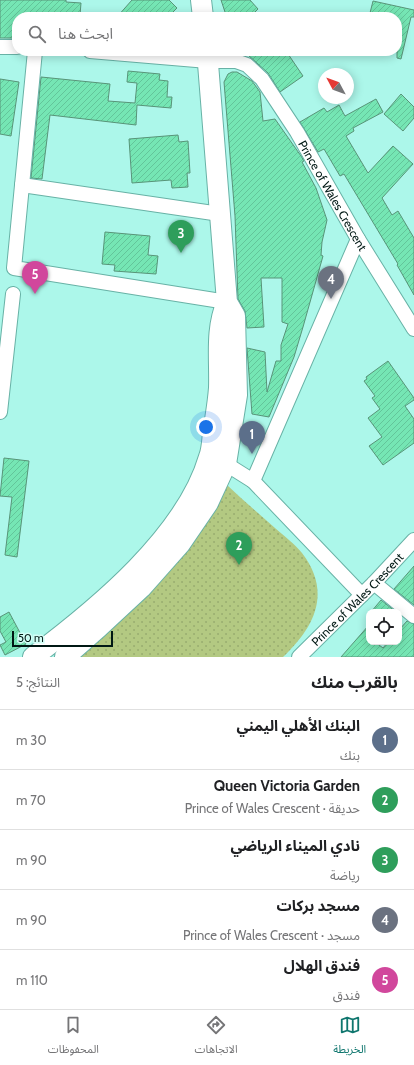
<!DOCTYPE html>
<html lang="ar">
<meta charset="utf-8">
<style>
body{margin:0;font-family:Cabin,"Noto Sans Arabic",sans-serif;background:#f2f2f2;color:#202124;direction:rtl}
.controls{position:absolute;right:12px;bottom:12px;display:grid;overflow:hidden;border-radius:8px;box-shadow:0 2px 10px #0003}
.controls button{width:36px;height:36px;display:grid;place-items:center;padding:0;border:0;border-bottom:1px solid #e0e0e0;background:#fff;color:#202124;font:20px sans-serif}
.compass{position:absolute;left:318px;top:68px;width:36px;height:36px;border-radius:50%;background:#fff;box-shadow:0 2px 10px #0003;rotate:311deg}
.scale{position:absolute;left:12px;bottom:10px;width:101px;box-sizing:border-box;padding-left:4px;border:2px solid #001814;border-top:0;font-size:11px;line-height:14px;white-space:nowrap;color:#001814;-webkit-text-stroke:3px #d2fef6;paint-order:stroke}
.you{position:absolute;left:206px;top:427px;width:14px;height:14px;margin:-10px;border:3px solid #fff;border-radius:50%;background:#1a73e8;box-shadow:0 0 0 6px #1a73e833}
.badge{display:grid;place-items:center;width:26px;height:26px;border-radius:50%;background:#0f766e;color:#fff;font-size:13px;font-weight:700}
.pin{position:absolute;translate:-50% -33px;filter:drop-shadow(0 1px 2px #0008)}
.pin::after{content:'';position:absolute;top:21px;width:14px;height:12px;background:inherit;clip-path:polygon(0 0,100% 0,50% 100%)}
.list{margin:0;padding:0;list-style:none}
h2{display:flex;justify-content:space-between;align-items:center;height:52px;margin:0;padding:0 16px;font-size:17px}
h2 small{font-size:13px;font-weight:400;color:#757577}
.list li{display:grid;grid-template-columns:26px 1fr auto;gap:12px;align-items:center;box-sizing:border-box;height:60px;padding:0 16px;border-top:1px solid #e0e0e0}
.list b{display:block;font-size:15px;white-space:nowrap}
.list p{margin:0;font-size:13px;white-space:nowrap;color:#757577}
.list em{font-size:13px;font-style:normal;color:#757577}
.icon{flex:none;width:22px;height:22px;fill:none;stroke:currentColor;stroke-width:2;stroke-linecap:round;stroke-linejoin:round}
.map{position:relative;flex:none;width:414px;height:657px;overflow:hidden;direction:ltr}
.search{position:absolute;background:#fff;box-shadow:0 2px 10px #0003;left:12px;right:12px;top:12px;height:44px;display:flex;align-items:center;gap:10px;box-sizing:border-box;padding:0 14px;border-radius:16px;color:#757577;font-size:15px}
.sheet{height:352px;background:#fff}
nav{display:flex;justify-content:space-around;align-items:center;box-sizing:border-box;height:56px;border-top:1px solid #e0e0e0;background:#fff;font-size:11px;color:#757577}
nav a{display:grid;justify-items:center;gap:2px}
nav .on{color:#0f766e}
.map>svg:first-child{display:block}
</style>
<div class="map">
<svg width="414" height="657" viewBox="0 0 414 657">
<defs>
<pattern id="park-dots" width="8" height="8" patternUnits="userSpaceOnUse"><rect width="8" height="8" fill="#b3c982"/><path d="M2 2h.1M6 6h.1" fill="none" stroke="#98ac6f" stroke-width="1.8" stroke-linecap="round"/></pattern>
<pattern id="building-hatch" width="6" height="6" patternUnits="userSpaceOnUse"><rect width="6" height="6" fill="#75e6b4"/><path d="M-1 1l2-2M0 6l6-6M5 7l2-2" fill="none" stroke="#63c59a"/></pattern>
</defs>
<rect width="100%" height="100%" fill="#acf7ea"/>
<path fill="url(#park-dots)" d="M227 485C243 500 259 514 275 528 284 536 295 544 302 553 332 592 315 627 283 657H71Z"/>
<path fill="url(#building-hatch)" stroke="#589478" d="M0 0H66V2L81 3 80 15 52 13 53 17H17V38H0Z
M132 0H169L177 8 168 17H117Z
M221 0H250L258 9 255 12 260 17H230L225 12Z
M373 1 414 10V17H411L401 59 397 58V17H369Z
M254 51H286L303 76 280 92 268 73 248 55Z
M128 71 160 74 159 80 168 81 167 97H172L171 108 137 105 136 125 50 115 42 179 31 178 41 77 110 84 108 101 135 103 137 83 127 82Z
M232 72H237L252 81 260 92 263 121 275 119 301 156 304 161 302 162 316 188 327 220 322 242 321 255 323 256 303 327 294 357 269 417 252 414 247 348 265 352 267 392 276 361H281V345L288 324 282 322V278H261L264 327 247 328 245 311 238 299 235 216 224 82 228 74Z
M0 79 19 82 11 136 0 134Z
M401 94 414 107V118L403 131 384 114Z
M376 99 383 112 353 128 354 131 346 136 368 173 393 146 413 164 382 198 392 215 398 211 414 238V295L397 265 398 264 344 174 340 176 324 149 318 152 300 122 324 108 327 112 339 105 345 116Z
M178 135 179 142 188 141 190 173H187L188 187 172 188 171 180 132 183 129 139Z
M105 232 150 236 148 255 158 256 156 274 114 271 115 265 102 264Z
M388 361 414 398V400L405 406 414 419V443L383 465 369 446 382 437 368 418 380 409 372 398 375 396 364 381 367 379 366 377Z
M4 458 29 461 17 557 5 555 12 497 0 496Z
M414 566V605L394 589Z
M381 600 396 612H371Z
M9 612 26 644 5 655 0 645 6 642 0 631V617Z
M407 621 414 624V657H341L369 625V642H375L383 648 388 642H399V630Z"/>
<g fill="none" stroke-linecap="round" stroke-linejoin="round">
<g stroke="#68b2a6" stroke-width="16">
<g id="street">
<path d="M0 47H17"/>
<path d="M35 51 14 268 227 302"/>
<path id="s1" d="M90 51 208 61H236L247 65 262 79 297 132 358 239 414 329"/>
<path d="M22 185 220 214"/>
<path d="M0 412 13 294"/>
<path d="M226 464 253 481 362 595"/>
<path d="M253 481 358 239"/>
<path d="M374 583 414 616"/>
<path id="s2" d="M299 657 374 583 414 540"/>
</g>
</g>
<g stroke="#68b2a6" stroke-width="22">
<path id="secondary" d="M201 0 203 17
M33 657C97 609 186 536 209 457 212 450 212 441 213 433 215 419 218 403 219 388 220 358 215 330 227 302
M65 657 99 627 141 588 180 544 208 503 226 464 237 395 235 316 227 302 207 51"/>
</g>
<use href="#street" stroke="#fff" stroke-width="14"/>
<use href="#secondary" stroke="#fff" stroke-width="20"/>
</g>
<g text-anchor="middle" dominant-baseline="central" stroke-width="3" stroke-linejoin="round" paint-order="stroke">
<g font-size="12" fill="#001814" stroke="#d2fef6">
<text stroke="none"><textPath href="#s1" startOffset="315">Prince of Wales Crescent</textPath></text>
<text stroke="none"><textPath href="#s2" startOffset="82">Prince of Wales Crescent</textPath></text>
</g>
</g>
</svg>
<div class="controls">
<button><svg class="icon" aria-label="locate" viewBox="0 0 24 24"><circle cx="12" cy="12" r="6"/><path d="M12 2v4M12 18v4M2 12h4M18 12h4"/></svg></button>
</div>
<svg class="compass" viewBox="-18 -18 36 36"><path d="M0-13l5 13h-10z" fill="#e53935"/><path d="M0 13l5-13h-10z" fill="#757577"/></svg>
<div class="scale">50 m</div>
<div class="you"></div>
<div class="pin badge" style="left:252px;top:454px;background:#5c6f8a">1</div>
<div class="pin badge" style="left:239px;top:565px;background:#2e9e5b">2</div>
<div class="pin badge" style="left:181px;top:253px;background:#2e9e5b">3</div>
<div class="pin badge" style="left:331px;top:299px;background:#6b7280">4</div>
<div class="pin badge" style="left:35px;top:294px;background:#d1479c">5</div>
<div class="search"><svg class="icon" aria-label="search" viewBox="0 0 24 24"><circle cx="10" cy="10" r="6"/><path d="M15 15l6 6"/></svg>ابحث هنا</div>
</div>
<section class="sheet">
<h2>بالقرب منك<small>النتائج: 5</small></h2>
<ul class="list">
<li><span class="badge" style="background:#5c6f8a">1</span><div><b>البنك الأهلي اليمني</b><p>بنك</p></div><em>30 m</em></li>
<li><span class="badge" style="background:#2e9e5b">2</span><div><b>Queen Victoria Garden</b><p>حديقة · Prince of Wales Crescent</p></div><em>70 m</em></li>
<li><span class="badge" style="background:#2e9e5b">3</span><div><b>نادي الميناء الرياضي</b><p>رياضة</p></div><em>90 m</em></li>
<li><span class="badge" style="background:#6b7280">4</span><div><b>مسجد بركات</b><p>مسجد · Prince of Wales Crescent</p></div><em>90 m</em></li>
<li><span class="badge" style="background:#d1479c">5</span><div><b>فندق الهلال</b><p>فندق</p></div><em>110 m</em></li>
</ul>
</section>
<nav>
<a class="on"><svg class="icon" aria-label="map" viewBox="0 0 24 24"><path d="M3 6l6-2 6 2 6-2v14l-6 2-6-2-6 2zM9 4v14M15 6v14"/></svg>الخريطة</a>
<a><svg class="icon" aria-label="directions" viewBox="0 0 24 24"><path d="M12 3l9 9-9 9-9-9zM9 14v-3h6M13 9l2 2-2 2"/></svg>الاتجاهات</a>
<a><svg class="icon" aria-label="saved" viewBox="0 0 24 24"><path d="M7 4h10v16l-5-4-5 4z"/></svg>المحفوظات</a>
</nav>
